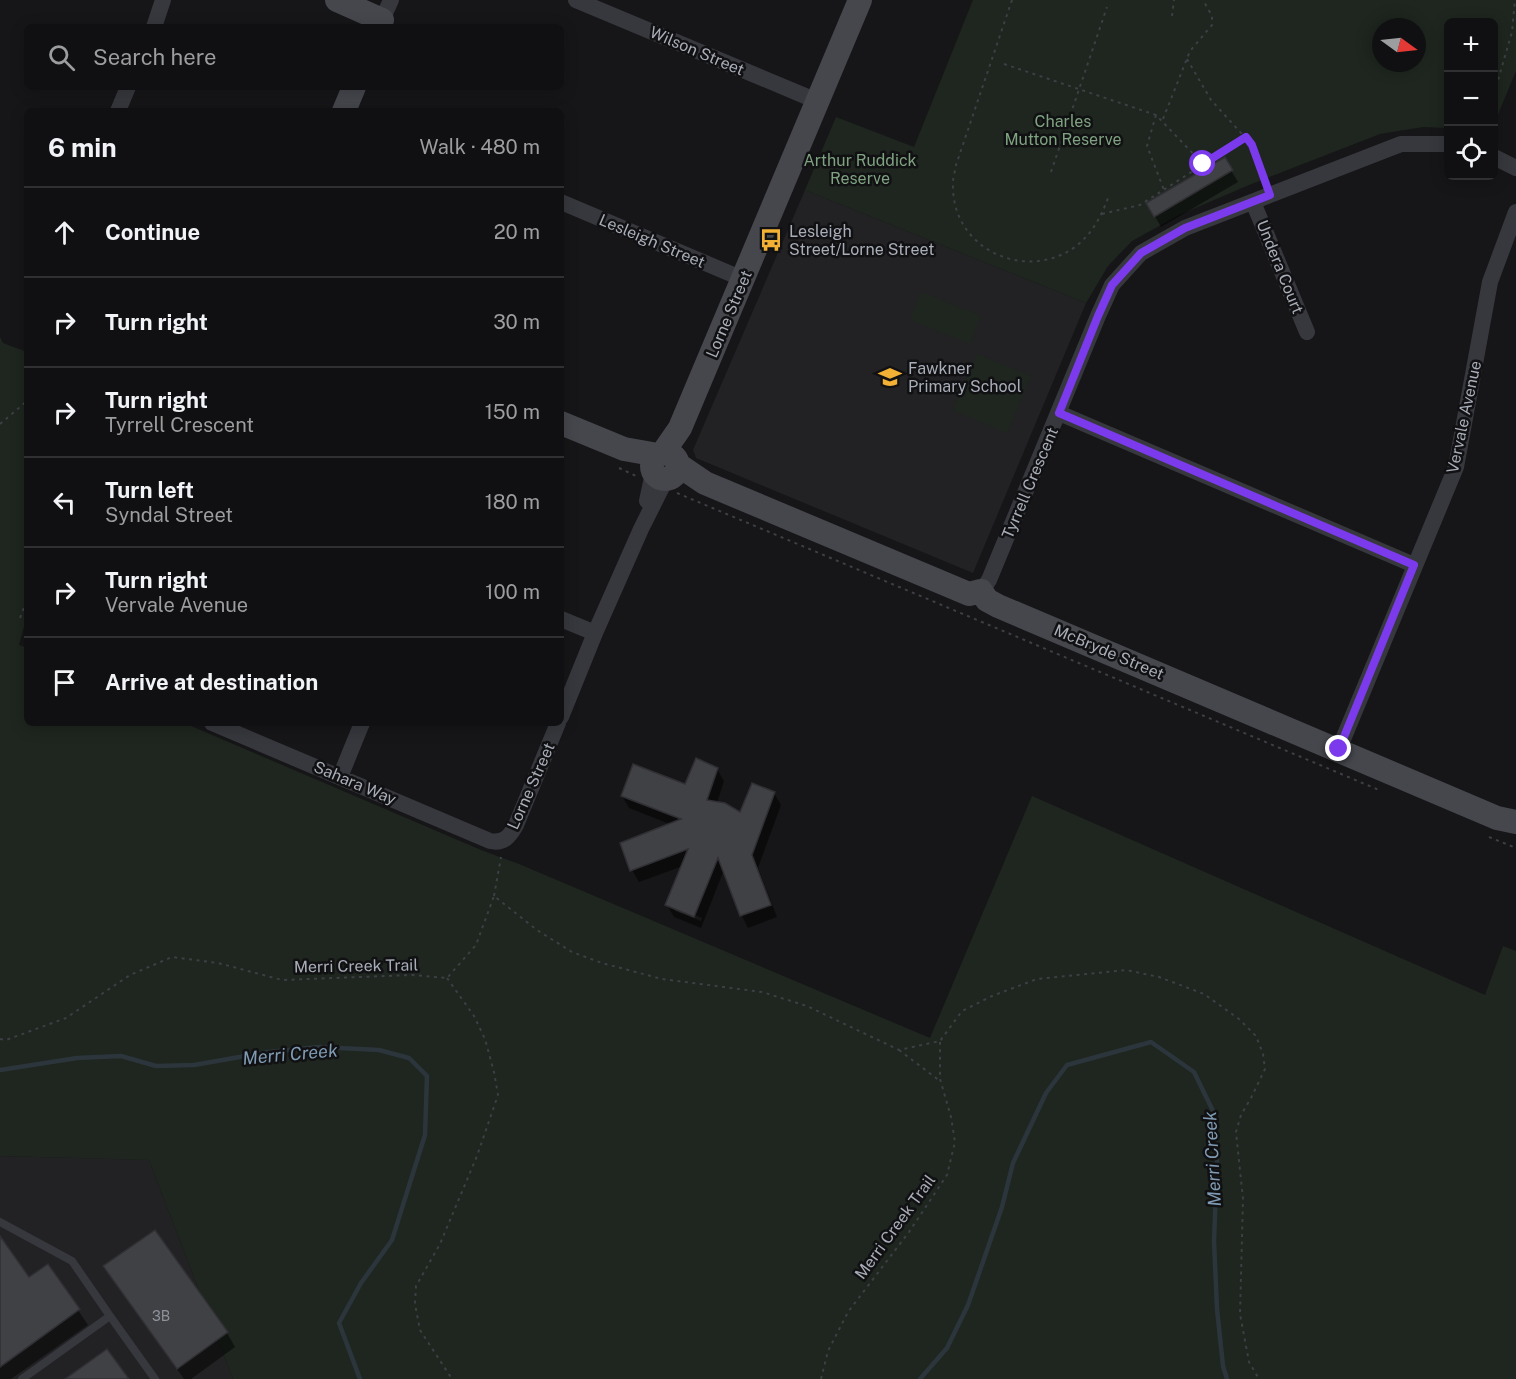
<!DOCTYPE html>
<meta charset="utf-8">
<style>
body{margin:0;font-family:"Public Sans",sans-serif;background:#1e1e20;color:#f1f3f6}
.controls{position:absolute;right:18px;top:18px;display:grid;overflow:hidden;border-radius:9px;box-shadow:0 3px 15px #0003}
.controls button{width:54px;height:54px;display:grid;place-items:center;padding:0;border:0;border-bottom:2px solid #303032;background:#101012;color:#f1f3f6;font:30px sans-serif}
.compass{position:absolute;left:1372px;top:18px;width:54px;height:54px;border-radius:50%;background:#101012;box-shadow:0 3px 15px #0003;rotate:105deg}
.stop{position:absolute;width:18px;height:18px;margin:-14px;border:4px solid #7c3aed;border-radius:50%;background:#fff}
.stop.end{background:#7c3aed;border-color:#fff;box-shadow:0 2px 6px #0008}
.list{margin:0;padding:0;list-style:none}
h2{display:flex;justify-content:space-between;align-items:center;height:78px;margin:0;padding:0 24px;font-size:26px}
h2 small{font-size:20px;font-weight:400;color:#9c9d9f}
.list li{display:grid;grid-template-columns:39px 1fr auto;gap:18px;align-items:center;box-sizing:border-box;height:90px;padding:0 24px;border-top:2px solid #303032}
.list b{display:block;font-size:22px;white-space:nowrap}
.list p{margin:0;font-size:20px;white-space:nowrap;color:#9c9d9f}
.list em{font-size:20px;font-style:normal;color:#9c9d9f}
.icon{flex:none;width:33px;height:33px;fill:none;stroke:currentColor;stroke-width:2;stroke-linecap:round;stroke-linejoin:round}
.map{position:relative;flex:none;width:1516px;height:1379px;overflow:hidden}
.search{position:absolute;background:#101012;box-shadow:0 3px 15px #0003;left:24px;top:24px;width:540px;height:66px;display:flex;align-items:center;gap:15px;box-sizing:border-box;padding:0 21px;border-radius:9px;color:#9c9d9f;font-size:22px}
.panel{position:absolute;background:#101012;box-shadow:0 3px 15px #0003;left:24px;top:108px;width:540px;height:618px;border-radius:9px}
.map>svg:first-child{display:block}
</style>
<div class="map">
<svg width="1516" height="1379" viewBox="0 0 1516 1379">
<rect width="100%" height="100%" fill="#161618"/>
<path fill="#222225" d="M805 190 1086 303 973 573 696 458 693 450Z
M0 1156 149 1160 233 1379H0Z"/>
<path fill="#1e261f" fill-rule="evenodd" d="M973 0H1516V71L1494 124V22H1448V128L1423 127 1380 134 1249 185 1179 215 1132 241 1108 266 1086 303 805 190 836 117 914 147ZM1381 27H1417V63H1381Z
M921 292 981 316 970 344 910 320Z
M0 337 3 343 27 352V615L19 645 27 648V723H184L481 850 519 864 930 1038 1032 796 1485 995 1503 946 1516 951V1379H233L149 1160 0 1156Z
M977 354 1031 376 1007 433 953 410Z"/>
<path fill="#0007" fill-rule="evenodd" d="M1224 159 1238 182 1161 227 1148 204Z
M717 769 724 781 717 803 741 815 774 793 781 805 758 868 777 917 748 928 742 916 724 870 701 928 674 917 667 905 683 866 639 882 632 870 622 844 672 825 629 808 622 796 686 786ZM675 907 702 918 701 921 675 911Z
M0 1239 29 1280 48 1266 88 1325 11 1379H0Z
M105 1267 227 1333 235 1347 191 1379H184Z"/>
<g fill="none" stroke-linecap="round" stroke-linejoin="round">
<path stroke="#2c353c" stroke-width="4.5" d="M0 1070 77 1058 121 1056 156 1066 194 1065 268 1052 319 1047 379 1050 409 1058 427 1076 425 1135 392 1240 361 1283 339 1323 360 1379
M920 1379 947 1348 968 1305 1002 1207 1013 1163 1046 1093 1067 1065 1151 1042 1194 1072 1213 1111 1217 1163 1214 1241 1217 1309 1223 1366 1227 1379"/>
</g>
<path fill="#404145" stroke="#303034" stroke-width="1.5" d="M1225 157 1233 170 1154 217 1146 203Z
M696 758 718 768 707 800 725 803 740 812 752 783 775 792 752 855 771 905 740 916 718 858 694 917 665 905 688 849 630 871 620 843 681 819 621 796 633 764 685 784Z
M155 1230 228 1332 177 1369 103 1266Z
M0 1236 29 1277 48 1264 80 1309 0 1367Z
M107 1349 129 1379H65Z"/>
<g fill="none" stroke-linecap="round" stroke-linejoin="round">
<path stroke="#3d3f44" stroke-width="2" stroke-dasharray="3 4.5" stroke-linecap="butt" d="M1012 0 956 165C955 172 952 180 953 188 954 250 1026 282 1075 247 1092 234 1101 217 1108 198
M1172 16 1174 0
M1187 59 1211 100 1252 145 1264 182
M1004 64 1156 115 1203 164
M1494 94 1512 32 1515 0
M1156 115 1147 146 1164 190
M1163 119 1190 51 1212 25V16L1203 0
M1051 172 1107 7
M1102 214 1140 205 1246 137
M0 424 27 401
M619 468 636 476
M677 493 1379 790
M20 618 27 600
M1489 837 1516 848
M494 896 501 857
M447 978 474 1016 485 1039 494 1072 498 1095 477 1156 440 1244 416 1286 415 1304 420 1330 452 1379
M0 1039 6 1040 66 1018 130 975 172 957 218 963 282 980 412 975 447 978 476 945 494 896 537 930 572 952 602 963 662 979 762 992 807 1006 899 1050 940 1041 962 1011 992 996 1037 979 1126 970 1159 977 1204 994 1239 1019 1256 1036 1263 1054 1265 1069 1251 1098 1241 1115 1236 1132 1243 1199 1240 1314 1249 1362 1259 1379
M899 1050 940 1081
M821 1379 828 1351 848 1312 909 1232 947 1175 955 1142 951 1117 940 1079V1042"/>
<path stroke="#37383d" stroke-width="8" d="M0 1222 72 1261 110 1316
M22 1379 110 1316 155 1379"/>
<path stroke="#37383d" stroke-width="16" d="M576 0 817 101
M382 20 391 0
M154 27 163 0
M118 111 128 87
M1494 157 1516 168
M561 202 743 279
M1253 202 1307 332
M1059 413 1414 565
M647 501 653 473
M981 591 989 580 1098 316 1112 285 1141 253 1185 228 1401 144H1448
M561 619 595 633
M561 717 595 633 641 529 666 479
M212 723 490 841C504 844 510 836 516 825L558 723
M1339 749 1456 467 1490 282 1516 212
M340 777 362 723"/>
<path stroke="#45474d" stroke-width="24" d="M337 0 382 20 379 27
M344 111 354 87
M561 423 624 449 658 455
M652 466a13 13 0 1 1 26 0a13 13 0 1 1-26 0Z
M662 454 680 428 860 0
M677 464 705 483 969 594 981 591 987 600 998 606 1497 818 1516 822"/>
</g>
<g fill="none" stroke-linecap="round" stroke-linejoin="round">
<path stroke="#7c3aed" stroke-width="8" d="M1203 164 1246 137 1252 145 1270 195 1185 228 1141 253 1112 285 1098 316 1059 413 1414 565 1339 749"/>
</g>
<defs>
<g id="bus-bare" transform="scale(1.8)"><path d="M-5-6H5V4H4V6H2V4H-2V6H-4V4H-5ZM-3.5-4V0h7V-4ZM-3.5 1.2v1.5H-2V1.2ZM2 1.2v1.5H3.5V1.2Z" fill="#f2b134" stroke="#111113" stroke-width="2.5" paint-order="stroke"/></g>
<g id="school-bare" transform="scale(1.8)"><path d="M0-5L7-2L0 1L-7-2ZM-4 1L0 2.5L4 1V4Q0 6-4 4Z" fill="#f2b134" stroke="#111113" stroke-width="2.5" paint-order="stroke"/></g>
</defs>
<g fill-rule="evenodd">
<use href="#bus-bare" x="771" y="240"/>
<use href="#school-bare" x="890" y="377"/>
</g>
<g text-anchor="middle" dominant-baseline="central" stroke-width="5" stroke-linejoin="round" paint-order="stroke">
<g font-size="14" fill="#8e929b">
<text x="161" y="1316">3B</text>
</g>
<g font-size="16" fill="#a8adb8" stroke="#111113">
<text transform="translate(697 51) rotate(23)">Wilson Street</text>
<text transform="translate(652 241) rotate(23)">Lesleigh Street</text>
<text transform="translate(1280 267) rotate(68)">Undera Court</text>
<text transform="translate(729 314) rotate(-67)">Lorne Street</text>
<text transform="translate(1464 417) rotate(-78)">Vervale Avenue</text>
<text transform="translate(1030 483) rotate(-67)">Tyrrell Crescent</text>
<text transform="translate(1109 652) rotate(23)">McBryde Street</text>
<text transform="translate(355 783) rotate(23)">Sahara Way</text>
<text transform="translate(531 786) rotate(-66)">Lorne Street</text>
<text transform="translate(356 966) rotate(-1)">Merri Creek Trail</text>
<text transform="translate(895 1227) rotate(-54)">Merri Creek Trail</text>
</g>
<g font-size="16" fill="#7fa381" stroke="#111113">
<text x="1063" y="121">Charles<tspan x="1063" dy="18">Mutton Reserve</tspan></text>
<text x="860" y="160">Arthur Ruddick<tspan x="860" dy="18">Reserve</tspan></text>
</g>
<g font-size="16" fill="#a8adb8" stroke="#111113" text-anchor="start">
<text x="789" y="231">Lesleigh<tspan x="789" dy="18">Street/Lorne Street</tspan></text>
<text x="908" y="368">Fawkner<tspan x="908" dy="18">Primary School</tspan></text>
</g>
<g font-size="18" font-style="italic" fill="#7f9bb3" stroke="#111113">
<text transform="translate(290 1054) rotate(-5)">Merri Creek</text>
<text transform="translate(1212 1159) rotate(-93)">Merri Creek</text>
</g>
</g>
</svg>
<div class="controls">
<button>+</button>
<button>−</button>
<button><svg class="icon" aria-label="locate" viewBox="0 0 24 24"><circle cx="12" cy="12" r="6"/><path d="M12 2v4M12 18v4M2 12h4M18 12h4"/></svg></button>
</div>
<svg class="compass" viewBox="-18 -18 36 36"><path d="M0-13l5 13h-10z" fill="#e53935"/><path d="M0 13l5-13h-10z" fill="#9c9d9f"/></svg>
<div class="stop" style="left:1203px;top:164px"></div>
<div class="stop end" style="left:1339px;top:749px"></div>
<div class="search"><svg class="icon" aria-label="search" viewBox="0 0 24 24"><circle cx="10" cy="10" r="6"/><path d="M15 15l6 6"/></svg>Search here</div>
<section class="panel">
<h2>6 min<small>Walk · 480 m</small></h2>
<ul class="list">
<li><svg class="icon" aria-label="ahead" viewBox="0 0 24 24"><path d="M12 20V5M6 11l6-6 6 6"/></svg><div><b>Continue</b></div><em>20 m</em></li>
<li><svg class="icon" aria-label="right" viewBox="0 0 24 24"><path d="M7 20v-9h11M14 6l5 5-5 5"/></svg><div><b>Turn right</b></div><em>30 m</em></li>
<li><svg class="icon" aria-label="right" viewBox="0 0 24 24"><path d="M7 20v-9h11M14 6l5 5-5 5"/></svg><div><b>Turn right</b><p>Tyrrell Crescent</p></div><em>150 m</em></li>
<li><svg class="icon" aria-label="left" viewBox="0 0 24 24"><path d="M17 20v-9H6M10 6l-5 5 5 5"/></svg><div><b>Turn left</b><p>Syndal Street</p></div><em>180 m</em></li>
<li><svg class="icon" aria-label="right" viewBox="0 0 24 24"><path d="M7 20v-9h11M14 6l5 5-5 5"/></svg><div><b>Turn right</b><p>Vervale Avenue</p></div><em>100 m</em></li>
<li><svg class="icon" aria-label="arrive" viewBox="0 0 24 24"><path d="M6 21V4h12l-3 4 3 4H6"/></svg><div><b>Arrive at destination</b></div></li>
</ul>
</section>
</div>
